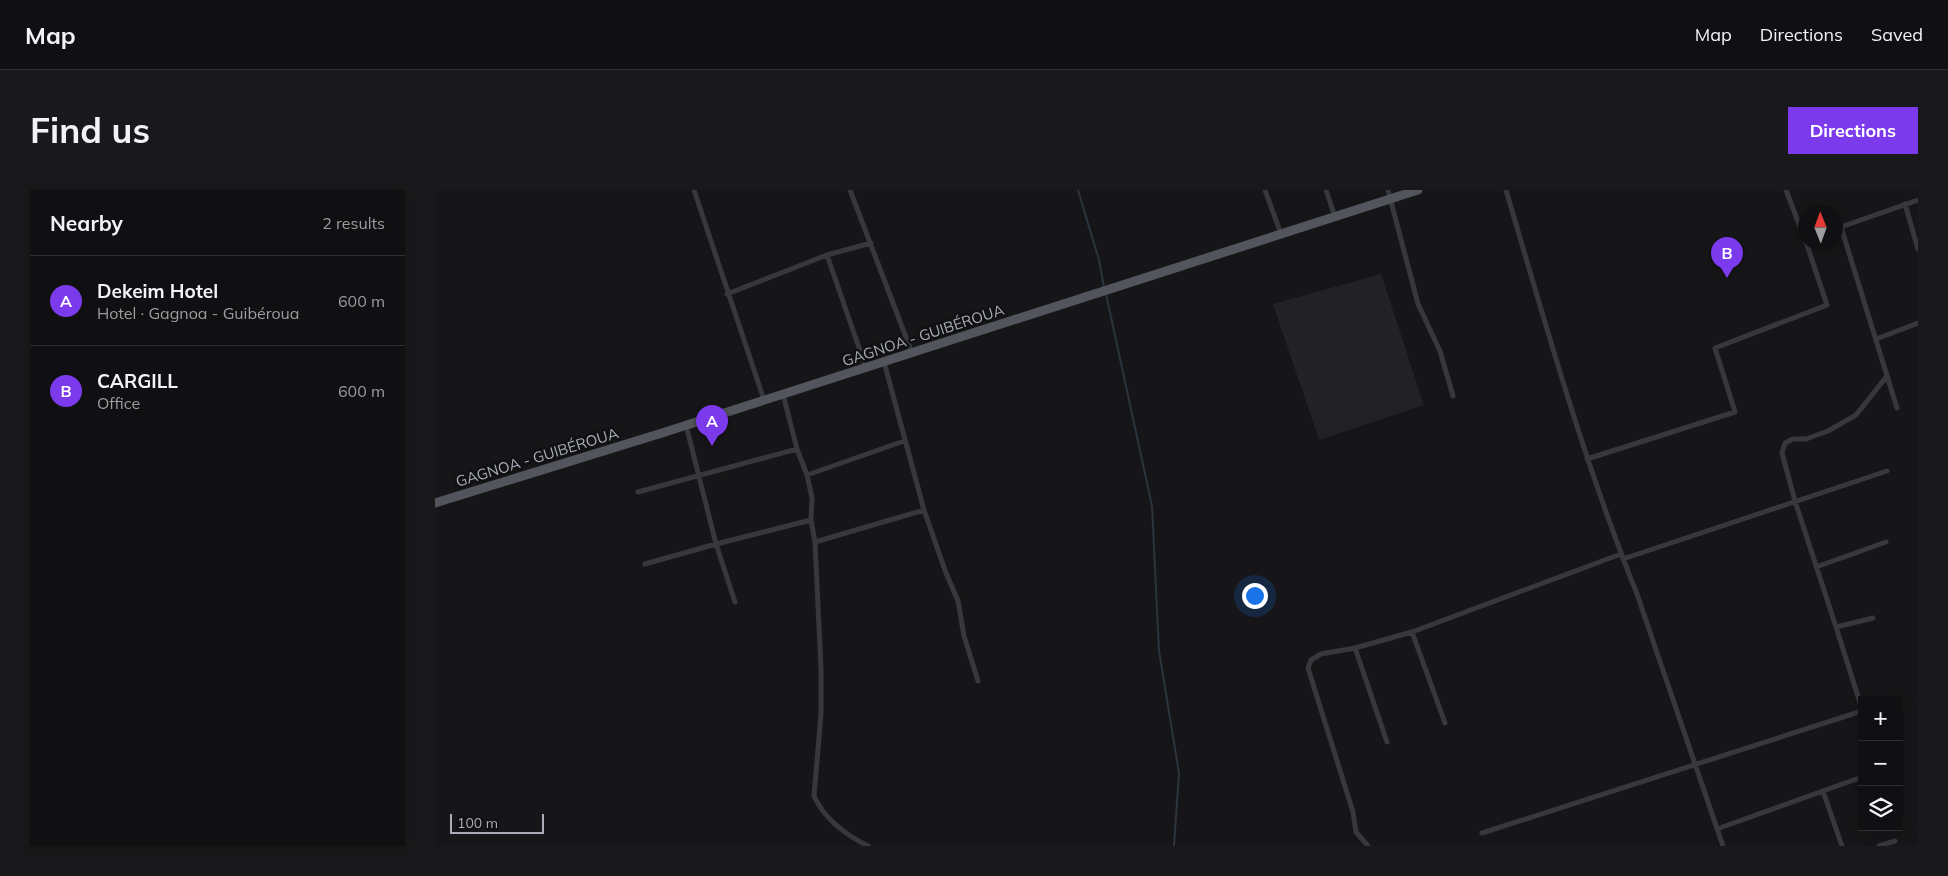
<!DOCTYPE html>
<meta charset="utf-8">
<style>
body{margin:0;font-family:Mulish,sans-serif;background:#19191b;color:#f1f3f6}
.controls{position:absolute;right:15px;bottom:15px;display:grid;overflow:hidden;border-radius:0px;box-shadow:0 2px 12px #0003}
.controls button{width:45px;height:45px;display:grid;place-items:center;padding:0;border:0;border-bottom:1px solid #303032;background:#101012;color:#f1f3f6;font:25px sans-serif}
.compass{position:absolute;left:1363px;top:15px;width:45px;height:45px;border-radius:50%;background:#101012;box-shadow:0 2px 12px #0003;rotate:359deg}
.scale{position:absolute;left:15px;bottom:12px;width:94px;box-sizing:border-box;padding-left:5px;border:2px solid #a8adb8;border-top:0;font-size:14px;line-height:18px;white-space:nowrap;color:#a8adb8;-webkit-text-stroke:4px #111113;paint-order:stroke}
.you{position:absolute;left:819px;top:405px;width:18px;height:18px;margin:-12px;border:4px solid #fff;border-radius:50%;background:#1a73e8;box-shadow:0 0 0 8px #1a73e833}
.badge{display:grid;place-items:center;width:32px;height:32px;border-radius:50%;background:#7c3aed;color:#fff;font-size:16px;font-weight:700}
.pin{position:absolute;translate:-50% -41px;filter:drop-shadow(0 1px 2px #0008)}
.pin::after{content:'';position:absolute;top:26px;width:18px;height:15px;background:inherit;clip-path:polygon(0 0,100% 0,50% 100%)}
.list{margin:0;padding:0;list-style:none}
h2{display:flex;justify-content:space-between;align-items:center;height:65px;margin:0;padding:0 20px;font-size:21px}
h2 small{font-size:16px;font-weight:400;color:#9c9d9f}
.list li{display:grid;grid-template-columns:32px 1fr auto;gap:15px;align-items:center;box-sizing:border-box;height:90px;padding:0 20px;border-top:1px solid #303032}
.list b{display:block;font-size:19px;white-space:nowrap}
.list p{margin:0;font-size:16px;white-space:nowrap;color:#9c9d9f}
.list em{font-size:16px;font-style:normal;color:#9c9d9f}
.icon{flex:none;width:28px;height:28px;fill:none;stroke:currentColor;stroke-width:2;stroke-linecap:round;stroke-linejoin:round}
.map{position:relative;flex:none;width:1483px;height:656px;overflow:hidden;border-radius:0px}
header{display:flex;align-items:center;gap:30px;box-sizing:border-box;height:70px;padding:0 25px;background:#101012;border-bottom:1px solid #303032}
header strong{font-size:24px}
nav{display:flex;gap:28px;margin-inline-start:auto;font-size:18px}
.intro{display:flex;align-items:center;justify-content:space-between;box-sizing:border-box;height:120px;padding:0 30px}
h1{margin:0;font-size:35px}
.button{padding:12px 22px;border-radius:0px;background:#7c3aed;color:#fff;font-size:18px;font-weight:700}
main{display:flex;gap:30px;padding:0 30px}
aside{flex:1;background:#101012;border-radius:0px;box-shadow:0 2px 12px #0003}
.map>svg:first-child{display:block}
</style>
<header>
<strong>Map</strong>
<nav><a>Map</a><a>Directions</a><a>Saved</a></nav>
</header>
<div class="intro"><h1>Find us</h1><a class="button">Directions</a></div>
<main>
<aside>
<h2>Nearby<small>2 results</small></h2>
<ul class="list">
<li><span class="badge">A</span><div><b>Dekeim Hotel</b><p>Hotel · Gagnoa - Guibéroua</p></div><em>600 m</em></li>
<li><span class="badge">B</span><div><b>CARGILL</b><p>Office</p></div><em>600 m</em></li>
</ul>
</aside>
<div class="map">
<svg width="1483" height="656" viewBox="0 0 1483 656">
<rect width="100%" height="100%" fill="#161618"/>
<path fill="#222225" d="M946 84 989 215 884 250 838 114Z"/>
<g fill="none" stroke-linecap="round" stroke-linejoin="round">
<path stroke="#2c353c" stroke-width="2" d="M643 0 664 70 669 97
M671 104 717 316 724 461 744 583 739 656"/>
<path stroke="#37383d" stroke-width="5" d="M259 0 329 210
M415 0 477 163
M830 0 846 44
M891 0 900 27
M953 0 983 114 1005 161 1018 206
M1071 0C1111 136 1149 272 1202 404L1288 656
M1351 0 1370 50
M1470 14 1483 59
M1406 37 1462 218
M1400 39 1483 10
M392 65 431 178
M292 104 392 65 436 53
M1441 149 1483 133
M449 172 489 320 511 383 523 411 529 446 543 491
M348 204 362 259 372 285 377 308 376 330 380 352 386 479V524L379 606C389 628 411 645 433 656
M251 235 281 354 300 412
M1152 269 1300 222 1280 158 1392 115 1371 52
M372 285 469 251
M203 302 362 259
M380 352 489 320
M1188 369 1452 281
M210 374 281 354 376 330
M1381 377 1451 352
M1438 428 1401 437 1360 311 1347 263 1350 253 1358 249H1371L1393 241 1421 225 1452 186
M1401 437 1427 519
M977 442 1010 533
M920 458 952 552
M1388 601 1407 656
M1282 639 1427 587
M1047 643 1427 521
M933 656 921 642 918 622 873 478 876 470 886 464 920 458 977 442 1186 364
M1444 656 1460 651"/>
<path stroke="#53555c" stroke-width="9" d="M0 313 227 243 983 0"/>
</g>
<g text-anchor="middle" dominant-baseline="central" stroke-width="5" stroke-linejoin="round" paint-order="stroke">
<g font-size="15" fill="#a8adb8" stroke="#111113">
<text transform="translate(488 145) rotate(-18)">GAGNOA - GUIBÉROUA</text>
<text transform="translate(102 267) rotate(-17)">GAGNOA - GUIBÉROUA</text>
</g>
</g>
</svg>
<div class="controls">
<button>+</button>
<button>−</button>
<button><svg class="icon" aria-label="layers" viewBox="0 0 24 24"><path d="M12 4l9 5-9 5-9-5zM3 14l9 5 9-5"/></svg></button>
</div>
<svg class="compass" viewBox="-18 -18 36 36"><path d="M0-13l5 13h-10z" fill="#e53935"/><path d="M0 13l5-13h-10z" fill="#9c9d9f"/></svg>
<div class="scale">100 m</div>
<div class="you"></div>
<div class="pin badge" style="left:277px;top:256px">A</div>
<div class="pin badge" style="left:1292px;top:88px">B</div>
</div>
</main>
